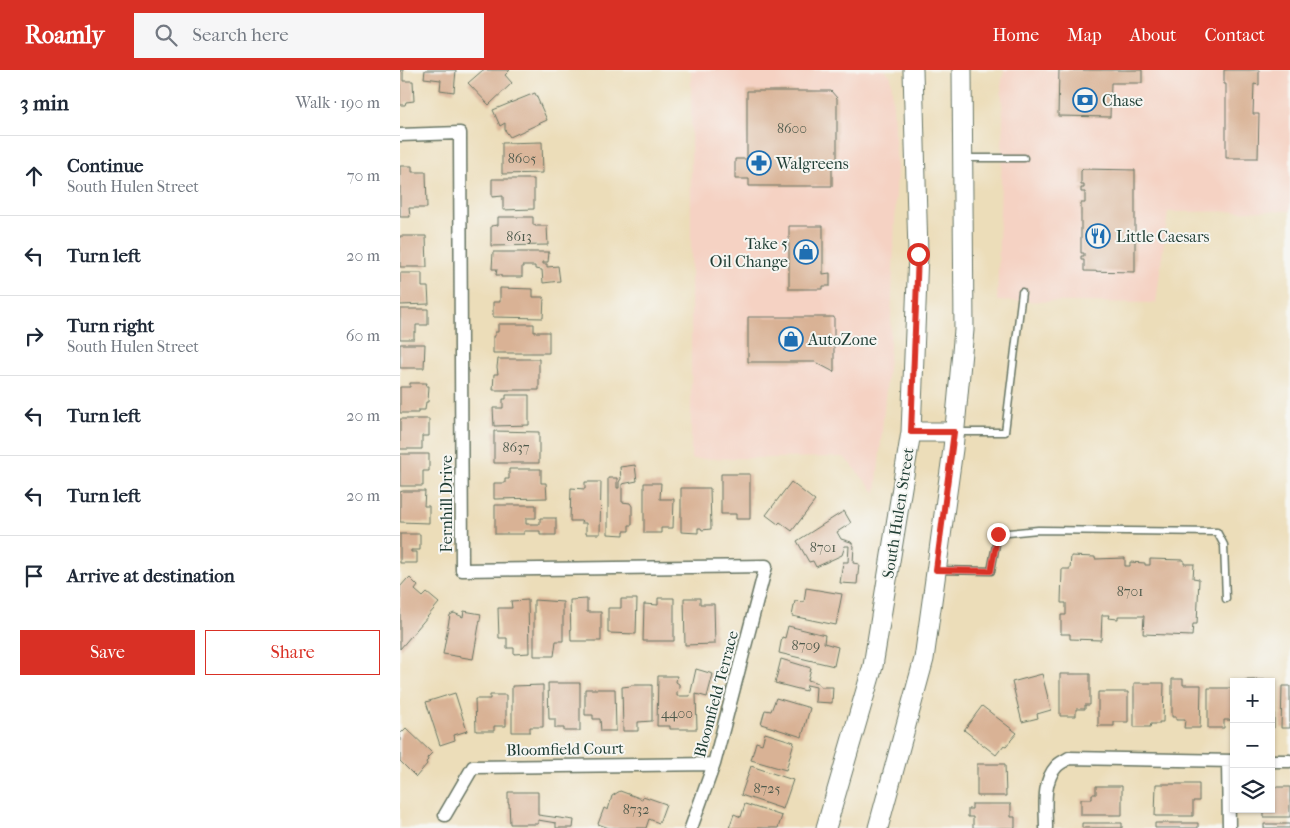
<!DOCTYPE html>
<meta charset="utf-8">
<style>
body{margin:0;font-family:"IM FELL French Canon",serif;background:#f6f6f7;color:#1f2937}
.controls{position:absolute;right:15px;bottom:15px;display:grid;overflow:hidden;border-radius:0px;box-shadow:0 1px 4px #0004}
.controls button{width:45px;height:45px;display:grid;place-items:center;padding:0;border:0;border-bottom:1px solid #e0e1e3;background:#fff;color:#1f2937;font:25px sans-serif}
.stop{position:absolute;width:15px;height:15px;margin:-11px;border:4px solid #d93025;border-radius:50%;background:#fff}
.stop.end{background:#d93025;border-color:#fff;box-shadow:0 1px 5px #0008}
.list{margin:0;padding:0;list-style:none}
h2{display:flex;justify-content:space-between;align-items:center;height:65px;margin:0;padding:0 20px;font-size:21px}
h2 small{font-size:16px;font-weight:400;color:#747a83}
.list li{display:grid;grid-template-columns:32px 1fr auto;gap:15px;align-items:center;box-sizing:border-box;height:80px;padding:0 20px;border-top:1px solid #e0e1e3}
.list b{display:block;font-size:19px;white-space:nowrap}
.list p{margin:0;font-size:16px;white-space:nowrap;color:#747a83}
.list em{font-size:16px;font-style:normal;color:#747a83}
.actions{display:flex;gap:10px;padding:15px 20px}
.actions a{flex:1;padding:11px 0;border:1px solid #d93025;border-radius:0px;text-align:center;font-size:18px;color:#d93025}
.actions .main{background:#d93025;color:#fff}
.icon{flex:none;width:28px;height:28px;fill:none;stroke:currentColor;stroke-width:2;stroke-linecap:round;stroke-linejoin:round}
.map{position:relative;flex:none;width:890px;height:758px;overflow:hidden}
header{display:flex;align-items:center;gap:30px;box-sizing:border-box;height:70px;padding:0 25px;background:#d93025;color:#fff}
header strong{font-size:24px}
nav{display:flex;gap:28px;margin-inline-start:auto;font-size:18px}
.search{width:350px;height:45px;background:#f6f6f7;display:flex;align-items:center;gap:12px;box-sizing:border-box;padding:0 18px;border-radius:0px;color:#747a83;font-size:19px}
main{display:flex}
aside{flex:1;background:#fff}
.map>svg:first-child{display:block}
</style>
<header>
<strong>Roamly</strong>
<div class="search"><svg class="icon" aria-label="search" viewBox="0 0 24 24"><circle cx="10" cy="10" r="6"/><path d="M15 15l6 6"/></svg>Search here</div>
<nav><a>Home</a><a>Map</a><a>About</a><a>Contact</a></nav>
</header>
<main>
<aside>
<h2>3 min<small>Walk · 190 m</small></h2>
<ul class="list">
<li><svg class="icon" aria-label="ahead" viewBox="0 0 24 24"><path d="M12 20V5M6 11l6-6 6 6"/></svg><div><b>Continue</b><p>South Hulen Street</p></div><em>70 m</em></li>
<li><svg class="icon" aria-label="left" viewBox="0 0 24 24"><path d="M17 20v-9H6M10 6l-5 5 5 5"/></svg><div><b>Turn left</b></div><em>20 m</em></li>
<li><svg class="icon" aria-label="right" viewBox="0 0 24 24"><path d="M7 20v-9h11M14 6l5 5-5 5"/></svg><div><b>Turn right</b><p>South Hulen Street</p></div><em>60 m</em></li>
<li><svg class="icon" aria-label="left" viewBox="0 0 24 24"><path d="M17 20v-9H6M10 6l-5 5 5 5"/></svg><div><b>Turn left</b></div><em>20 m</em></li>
<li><svg class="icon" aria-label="left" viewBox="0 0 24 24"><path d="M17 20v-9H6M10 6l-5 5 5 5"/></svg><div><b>Turn left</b></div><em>20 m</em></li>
<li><svg class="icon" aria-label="arrive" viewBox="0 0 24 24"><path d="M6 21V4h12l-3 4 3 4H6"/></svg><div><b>Arrive at destination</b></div></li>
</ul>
<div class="actions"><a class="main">Save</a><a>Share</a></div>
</aside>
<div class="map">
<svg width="890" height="758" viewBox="0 0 890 758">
<rect width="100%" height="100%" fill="#f6f6f2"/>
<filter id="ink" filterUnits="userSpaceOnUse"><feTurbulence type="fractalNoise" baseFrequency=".02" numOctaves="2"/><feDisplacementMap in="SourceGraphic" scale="10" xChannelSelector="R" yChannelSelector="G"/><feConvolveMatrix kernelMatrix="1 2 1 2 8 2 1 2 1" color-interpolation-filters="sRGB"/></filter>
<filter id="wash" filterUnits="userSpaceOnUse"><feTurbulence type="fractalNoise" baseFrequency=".0096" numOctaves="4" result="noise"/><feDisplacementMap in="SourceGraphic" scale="20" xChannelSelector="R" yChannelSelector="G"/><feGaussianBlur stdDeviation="1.12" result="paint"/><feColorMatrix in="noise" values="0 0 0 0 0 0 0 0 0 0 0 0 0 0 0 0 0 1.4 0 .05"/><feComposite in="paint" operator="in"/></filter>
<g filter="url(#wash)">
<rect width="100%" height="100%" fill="#ecddb9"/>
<path fill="#f5d2c3" d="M291 0H485L491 6 497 98 490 278 476 423 444 387 291 389Z
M604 0H890V141L768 142 756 233 597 231 603 48 601 16Z"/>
<g id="blocks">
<path fill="#d9b295" d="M0 0H3V11H13L14 31 6 32 5 35H0Z
M25 0H56L54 22 40 20 41 10 24 8Z
M83 0H110L105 5 112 13 89 35 68 13Z
M659 0H742V13H711L710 47 658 46Z
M824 0H859V15L854 14 853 44H859L858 88H826V14H824Z
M347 21H431L437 28V93H432V116H349V109H335V89H347Z
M135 23 147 50 110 67 105 60V53L100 56 93 40Z
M142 72 143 103 102 104V73Z
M0 96H12V102H26L27 138H9L10 147H0Z
M683 99 735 100V202L684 201V190H681V186H684V183H681V133H685V122H681V118H684V115H681V101Z
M92 109H134V139L103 140V126L92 127Z
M98 147H133V155H135V156H147L148 175 91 176V156L98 155Z
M389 156H423V204L430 203V216H423V219H389Z
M0 166H26L27 197H0Z
M93 182H149L148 192H143V194H147V197L158 196 160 211 143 213 142 200 135 199V196H122V207H101V205H96L97 199H92Z
M0 203H22V217H28L29 234 0 235Z
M100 218 133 219V227H144L143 248 93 247V232H100Z
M0 239H28V255H16V262H14V269H0Z
M348 247H434V302L415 292H348Z
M98 254H134V262H149V283H93V266H95V262H98Z
M0 274H25L24 298H0Z
M98 289H139V320H93L94 304H98L97 297Z
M10 313H27L26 316H29L28 332H26L25 340H18V343H0V317H10Z
M106 325H129V355L94 356 93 338H103V329H106Z
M0 349H29V366H22V379H0Z
M94 361 139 362V393H94Z
M0 384H29V401H23V416H0Z
M235 395 237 411 222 414V432L230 433 232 436V455H229V461H224V465L208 464V408H217V418H219V412L221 409 220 397Z
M109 399H141V413H146L147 428 94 429V413H105V409H109Z
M321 404H350V449H336V444H321Z
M185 412H201L200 464H186V453H181L182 451H170L171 418 185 419Z
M391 412 415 431 392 461 380 452 378 454 366 445Z
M244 413H261L260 429H274L273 458H261V463H244Z
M281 418H310L311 459 302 460 301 458H298V463L281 462Z
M3 421H25L24 436H29V453L0 452V422Z
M95 435H136V448H126V454H140V448H156V465H140V461H124V464H95Z
M444 441 451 453 437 462 441 469 451 472 454 476 453 493 459 494 457 514 440 513 443 492H448L449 476H445L442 485 416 497 413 491 409 492 397 471Z
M0 464H20V480H11V482H17V493H0Z
M671 486 695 487V489L725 488V496H730V492L745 493V495H750V489L784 490V494H794L793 508 799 509 797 554H793L792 566 743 564 744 546H718V549L708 548 709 545H702L701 570 670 569V564H661V545H666V533H661L662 499H670Z
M10 508 18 516 15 520 23 527 27 523 39 533 0 579V517L7 509 8 510Z
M406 518 442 524 436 555 392 546 395 531 404 532Z
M258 528H274V571H243L244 534 258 535Z
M284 528H300V534H314L315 574 285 575Z
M187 529V542H201V571H171L170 530Z
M221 529H237L236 564 208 563V538H221Z
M128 530 129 583 114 584V578H107V568H99L98 538H112L111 531Z
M134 530 163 532V571H156L154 586H134Z
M64 541 81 544 73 589 43 584 50 545 54 543 63 547Z
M388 556 425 565 424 573 438 577 434 596 379 583 382 567 385 568Z
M381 589 411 598 408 610 418 613 421 617H433L432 633 415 632 416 617 407 615 406 621 375 613Z
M296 599 313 604 307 627 296 624 297 659H270V656H257L258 606H277L276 612 279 614V619L277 621V626H290Z
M642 604 651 640 637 644 638 648 622 652 612 612Z
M660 604H690V635H685V639H676V646H660Z
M772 609H783V615H801L800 658H784L785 650H776V647H772Z
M845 610H874V658H871V612H845Z
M148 613H180V661H164V658H155V649H149Z
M734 613H764L763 652H759V654H751L750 657H734Z
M143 615V657H130V662H112V616Z
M231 615H252V651L238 652V661H223L222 617 231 616Z
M882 616H890V658H881Z
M808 618H834V645H831V650H824V658H808Z
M185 619H215L216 661H201L200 649H193V645H185Z
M698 622H728V652H714V656H698Z
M55 623 67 661 54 665 55 670 40 675 26 632Z
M90 625H106V656H94V661H76L75 629H90Z
M376 628 410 638 402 667 361 654 365 640 371 641Z
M582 636 617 663 606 676 604 675 596 685 564 660Z
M6 658 32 683 27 688 28 690 26 692 27 694 16 707 0 691V664Z
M365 663 394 672 386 700 351 690 356 672 362 674Z
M577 694H605L606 726H577Z
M351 696 393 710 383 739 341 725Z
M756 714H799V731H793V746H755Z
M696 716H722V745H681V729H692V724H696Z
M871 717H890V747H864V739H871Z
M220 721 242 729 243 726 266 734 259 753 249 749 246 758H209L198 754 204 738 208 740 212 726Z
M108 722H138V745L174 750 173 758H156V753L138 750V754H110L109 733H108Z
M345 734 382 746 378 758H329L334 744 341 747Z
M572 734H611V747H615V758H573V747H568V739H572Z
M682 753H722V758H682Z
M755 753H798V758H755Z
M864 754H890V758H864Z"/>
</g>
</g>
<g filter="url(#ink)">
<use href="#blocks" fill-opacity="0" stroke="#677563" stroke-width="1"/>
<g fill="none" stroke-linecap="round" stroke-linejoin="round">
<g stroke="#677563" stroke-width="9">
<path id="lane" d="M565 88H624
M557 362H605L622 222
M537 500 591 501 598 464 638 460 817 462 824 475 826 529"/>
</g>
<g stroke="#677563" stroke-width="15">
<path id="street" d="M0 65 60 63 62 500 366 496 314 694 291 758
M828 691 829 758
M871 691H890
M45 745 73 697 314 694
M646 758C646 739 642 712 656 697 659 693 665 691 669 688L834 691"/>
</g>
<g stroke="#677563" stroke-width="21">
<path id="secondary" d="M511 362H554
M426 758 473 596 511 362 518 184 513 0
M478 758 524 589 553 379 564 260 562 0"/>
</g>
<use href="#lane" stroke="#fff" stroke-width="6"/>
<use href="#street" stroke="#fff" stroke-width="12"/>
<use href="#secondary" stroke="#fff" stroke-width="19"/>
</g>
</g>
<g fill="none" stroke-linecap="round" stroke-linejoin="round" filter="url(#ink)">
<path stroke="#d93025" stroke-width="6" d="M518 184 511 362H554L536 500 591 501 598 464"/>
</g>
<defs>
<g id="bank-ring" transform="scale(1.25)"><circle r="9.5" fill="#f6f6f2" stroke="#1f6fb2" stroke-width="1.5"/><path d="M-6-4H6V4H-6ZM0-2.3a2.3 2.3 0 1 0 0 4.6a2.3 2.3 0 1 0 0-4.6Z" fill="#1f6fb2"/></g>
<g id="pharmacy-ring" transform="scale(1.25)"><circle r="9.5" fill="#f6f6f2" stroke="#1f6fb2" stroke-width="1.5"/><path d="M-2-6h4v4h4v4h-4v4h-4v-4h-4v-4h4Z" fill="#1f6fb2"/></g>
<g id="restaurant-ring" transform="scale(1.25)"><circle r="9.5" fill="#f6f6f2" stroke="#1f6fb2" stroke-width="1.5"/><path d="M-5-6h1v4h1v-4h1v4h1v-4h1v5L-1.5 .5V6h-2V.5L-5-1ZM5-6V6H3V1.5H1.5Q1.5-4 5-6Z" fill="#1f6fb2"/></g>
<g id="shop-ring" transform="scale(1.25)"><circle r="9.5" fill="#f6f6f2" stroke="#1f6fb2" stroke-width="1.5"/><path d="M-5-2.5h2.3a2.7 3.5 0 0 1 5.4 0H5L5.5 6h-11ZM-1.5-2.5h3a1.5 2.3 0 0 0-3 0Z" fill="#1f6fb2"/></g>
</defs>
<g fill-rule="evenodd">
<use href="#bank-ring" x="685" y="30"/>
<use href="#pharmacy-ring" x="359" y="93"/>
<use href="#restaurant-ring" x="698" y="166"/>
<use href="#shop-ring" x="406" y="182"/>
<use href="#shop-ring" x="391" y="269"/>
</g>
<g text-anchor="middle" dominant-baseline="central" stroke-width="4" stroke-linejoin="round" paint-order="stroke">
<g font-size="14" fill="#4e5a4c">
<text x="392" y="58">8600</text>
<text x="122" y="88">8605</text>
<text x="119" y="166">8613</text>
<text x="116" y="377">8637</text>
<text x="423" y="477">8701</text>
<text x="730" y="521">8701</text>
<text x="406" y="575">8709</text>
<text x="277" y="643">4400</text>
<text x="367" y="718">8725</text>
<text x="236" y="739">8732</text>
</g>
<g font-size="16" fill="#1f3d34" stroke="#f6f6f2" text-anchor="start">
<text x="702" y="30">Chase</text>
<text x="376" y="93">Walgreens</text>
<text x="716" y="166">Little Caesars</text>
<text x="388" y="173" text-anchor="end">Take 5<tspan x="388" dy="18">Oil Change</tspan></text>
<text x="408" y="269">AutoZone</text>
</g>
<g font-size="16" fill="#1f3d34" stroke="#f6f6f2">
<text transform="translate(46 434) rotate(-90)">Fernhill Drive</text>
<text transform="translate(498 443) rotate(-81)">South Hulen Street</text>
<text transform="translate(316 624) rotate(-75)">Bloomfield Terrace</text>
<text transform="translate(165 679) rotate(-1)">Bloomfield Court</text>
</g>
</g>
</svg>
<div class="controls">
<button>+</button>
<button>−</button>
<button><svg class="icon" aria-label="layers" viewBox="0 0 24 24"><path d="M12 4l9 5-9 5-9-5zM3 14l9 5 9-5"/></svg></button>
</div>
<div class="stop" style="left:518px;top:184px"></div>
<div class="stop end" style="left:598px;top:464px"></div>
</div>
</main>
